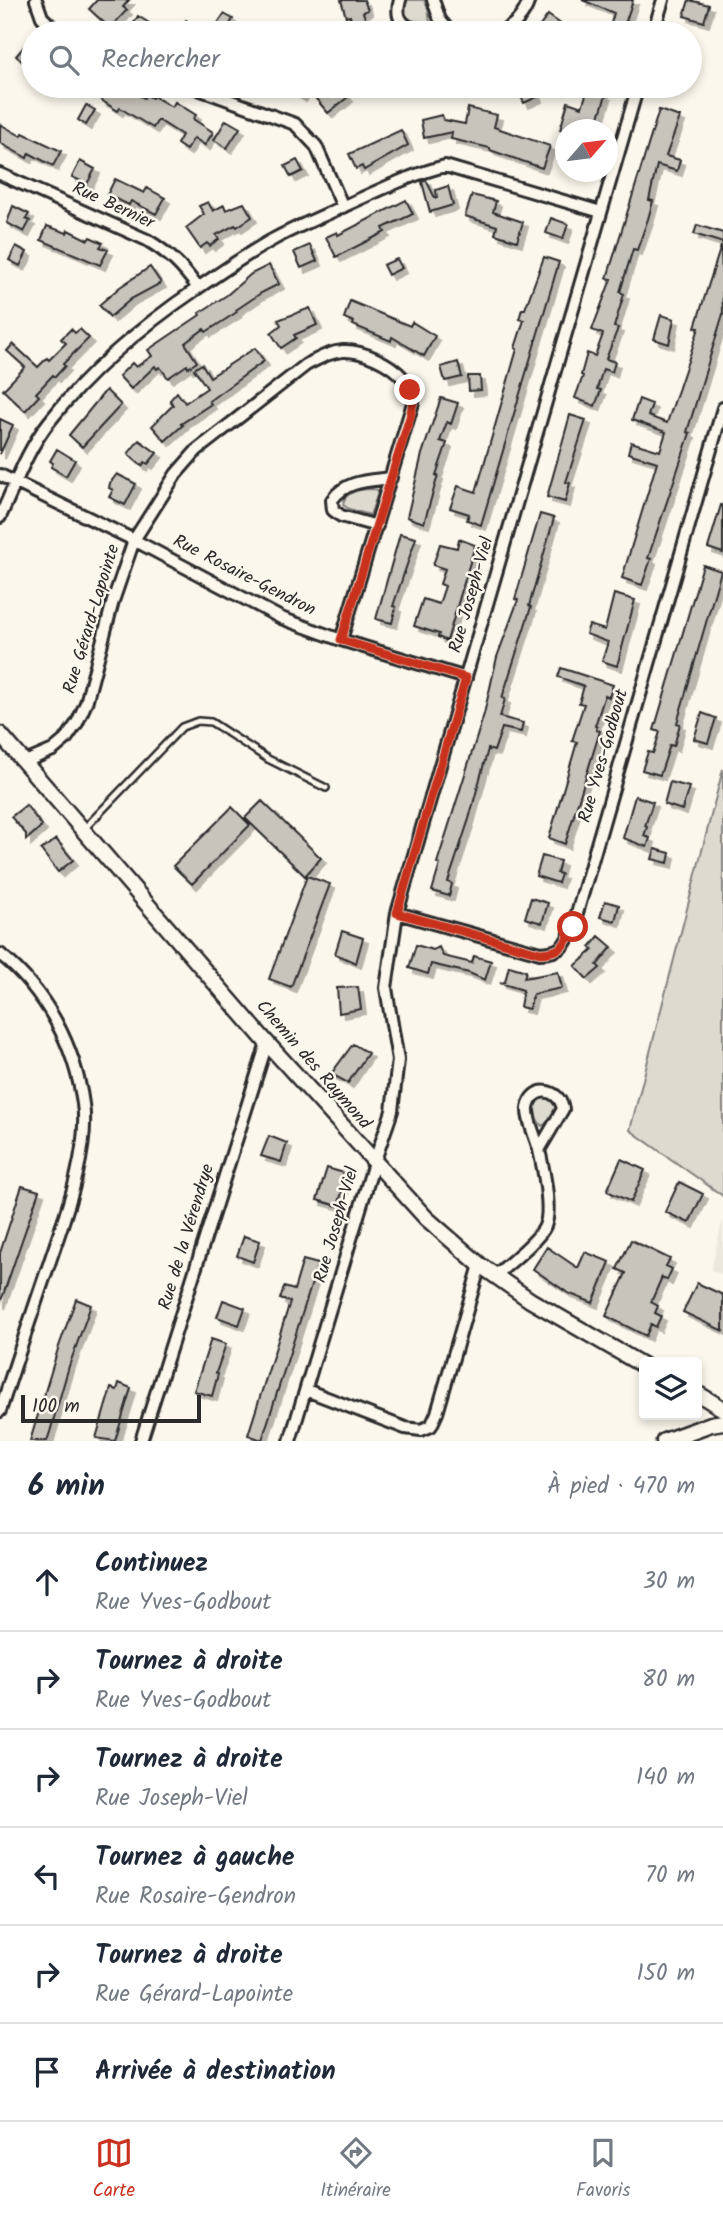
<!DOCTYPE html>
<html lang="fr">
<meta charset="utf-8">
<style>
body{margin:0;font-family:Kalam,sans-serif;background:#f2f2f3;color:#1f2937}
.controls{position:absolute;right:21px;bottom:21px;display:grid;overflow:hidden;border-radius:7px;box-shadow:0 4px 10px #0003}
.controls button{width:63px;height:63px;display:grid;place-items:center;padding:0;border:0;border-bottom:2px solid #e0e1e3;background:#fff;color:#1f2937;font:35px sans-serif}
.compass{position:absolute;left:555px;top:119px;width:63px;height:63px;border-radius:50%;background:#fff;box-shadow:0 4px 10px #0003;rotate:62deg}
.scale{position:absolute;left:21px;bottom:18px;width:180px;box-sizing:border-box;padding-left:7px;border:4px solid #2b2b2b;border-top:0;font-size:19px;line-height:24px;white-space:nowrap;color:#2b2b2b;-webkit-text-stroke:5px #fbf7ec;paint-order:stroke}
.stop{position:absolute;width:21px;height:21px;margin:-16px;border:5px solid #c8321e;border-radius:50%;background:#fff}
.stop.end{background:#c8321e;border-color:#fff;box-shadow:0 2px 7px #0008}
.list{margin:0;padding:0;list-style:none}
h2{display:flex;justify-content:space-between;align-items:center;height:91px;margin:0;padding:0 28px;font-size:30px}
h2 small{font-size:23px;font-weight:400;color:#747a83}
.list li{display:grid;grid-template-columns:46px 1fr auto;gap:21px;align-items:center;box-sizing:border-box;height:98px;padding:0 28px;border-top:2px solid #e0e1e3}
.list b{display:block;font-size:26px;white-space:nowrap}
.list p{margin:0;font-size:23px;white-space:nowrap;color:#747a83}
.list em{font-size:23px;font-style:normal;color:#747a83}
.icon{flex:none;width:38px;height:38px;fill:none;stroke:currentColor;stroke-width:2;stroke-linecap:round;stroke-linejoin:round}
.map{position:relative;flex:none;width:723px;height:1441px;overflow:hidden}
.search{position:absolute;background:#fff;box-shadow:0 4px 10px #0003;left:21px;right:21px;top:21px;height:77px;display:flex;align-items:center;gap:18px;box-sizing:border-box;padding:0 24px;border-radius:38px;color:#747a83;font-size:26px}
.sheet{height:679px;background:#fff}
nav{display:flex;justify-content:space-around;align-items:center;box-sizing:border-box;height:98px;border-top:2px solid #e0e1e3;background:#fff;font-size:19px;color:#747a83}
nav a{display:grid;justify-items:center;gap:4px}
nav .on{color:#c8321e}
.map>svg:first-child{display:block}
</style>
<div class="map">
<svg width="723" height="1441" viewBox="0 0 723 1441">
<defs>
<filter id="shadow"><feDropShadow dx="5" dy="5" stdDeviation="0" flood-color="#0004"/></filter>
</defs>
<rect width="100%" height="100%" fill="#fbf7ec"/>
<filter id="ink" filterUnits="userSpaceOnUse"><feTurbulence type="fractalNoise" baseFrequency=".0143" numOctaves="2"/><feDisplacementMap in="SourceGraphic" scale="14" xChannelSelector="R" yChannelSelector="G"/><feConvolveMatrix kernelMatrix="1 2 1 2 8 2 1 2 1" color-interpolation-filters="sRGB"/></filter>
<g filter="url(#ink)">
<path fill="#ebe8de" d="M723 1218V1275L711 1270Z"/>
<path fill="#dddad0" stroke="#84827e" stroke-width="2" d="M407 0H424L428 8 430 23C419 21 407 23 403 10Z
M372 489 379 490 370 515 349 509 343 505C344 491 360 489 372 489Z
M723 769V1196L630 1130Z
M548 1097 555 1102C556 1113 551 1121 542 1126 535 1119 532 1106 539 1098Z"/>
<path fill="#c7c4bc" stroke="#2b2b2b" stroke-width="2" filter="url(#shadow)" d="M97 0H129L123 7 127 10 110 28 89 9Z
M341 0H364L368 10 363 12 366 21 353 26 350 16 346 17Z
M582 0H633L626 21H628L625 33H608L614 13Z
M689 0 709 5 704 22 684 16Z
M224 14 233 19 225 32 216 26Z
M548 15 565 27 561 33H535Z
M138 16 154 26 150 33H128Z
M186 20 209 33H178Z
M33 36V71L16 56Z
M109 86H123L144 98 146 95 152 98 153 96 172 107 175 102 196 115 193 119 213 132 205 145 194 138 186 150 177 144 182 135 158 120 153 128 120 108 118 111 101 100Z
M285 86H338L348 97 328 113 307 88 301 97Z
M516 86H532L537 97 524 103Z
M589 86H606L603 95H606L595 130H560L568 102 582 107Z
M86 105 95 110 86 125 78 120Z
M468 108 497 115 494 127 550 146 542 168 490 150V148L451 139 452 132 424 138 421 120 442 115 444 120 465 124Z
M659 110 680 117 666 156 680 160 677 171 657 165 649 200 653 201 648 219 637 250 633 249 620 292 624 294 614 327 618 328 606 359 615 362 612 372 603 369 597 389 601 390 595 406 575 398 583 376 581 375 587 353 595 356 603 334 592 330 611 279 607 278Z
M226 120 240 128 227 148 214 140Z
M0 124 21 136 23 133 61 151 53 166 29 153 27 158 0 143Z
M401 130 408 145 364 170 362 166 356 169 349 154Z
M297 160 303 171 291 177 285 166Z
M80 161 95 169 87 184 72 177Z
M115 179 144 193 147 188 165 198 156 214 131 201 129 205 107 195Z
M426 180 435 198H437L436 190 448 186 453 205 430 212 422 182Z
M472 195 496 201 493 212 523 222 517 241 495 234 497 226 465 216Z
M406 200 413 214 383 228 385 232 336 257 326 237 337 232 338 235Z
M208 202 213 211 224 205 226 210 244 203 252 217 237 227 235 225 216 235 219 239 210 246 207 243 200 248 186 228 204 214 199 206Z
M13 206 29 214 26 219 30 221 24 232 7 223Z
M551 218 568 224 563 239 546 233Z
M697 225 723 233V243L694 234Z
M47 226 67 233 68 230 88 240 90 237 103 243 100 247 108 250 100 265 41 240Z
M310 245 317 261 301 268 294 252Z
M16 246 27 252 20 266 9 260Z
M721 246 723 314 687 432 690 433 648 558 651 559 642 585 622 578 657 462 628 453 631 442 660 451 666 432 632 420 639 399 652 404 648 416 667 423 699 328 695 327Z
M544 257 559 262 481 525 467 520 469 514 450 508 458 486 476 492 517 349 515 348 524 320 519 319 522 309H525Z
M397 259 402 268 388 275 383 265Z
M269 265 279 284 261 293 236 310 237 312 206 332 204 329 185 343 197 362 188 368 187 365 168 378 160 367 157 369 155 366 131 389 119 376 132 363 136 367 152 356 148 350 200 315 199 313 227 295 251 274Z
M150 267 161 283 131 299 110 317 99 305 120 287Z
M350 301 410 326 412 322 435 336 424 356 392 337 391 341 353 325 354 322 344 318Z
M310 308 317 325 294 335 296 338 281 348 271 333 281 325 278 320Z
M661 315 674 319 669 344 654 339Z
M71 329 75 333 80 329 89 338 63 364 65 366 55 377 53 375 36 393 39 396 25 411 3 390 25 367 7 351 13 344 38 367 47 358 49 360 66 343 61 339Z
M255 348 264 361 209 401 211 404 181 424 183 425 165 441 152 426 173 405 170 400 177 392 185 403 207 388 194 369 202 364 210 377Z
M458 362 462 377 445 381 441 367Z
M468 376H480L481 390 469 391Z
M106 390 121 405 82 447 69 435Z
M441 398 458 403 451 424 447 422 440 441 447 443 436 475H438L424 523 407 517 422 454Z
M570 415 586 420 566 482 570 483 565 502 547 497Z
M0 419 13 425 0 454Z
M139 440 157 453 148 464 145 462 142 466 128 454Z
M57 449 75 460 66 476 51 467 53 463 50 461Z
M117 474 136 484 125 505 109 497 113 490 109 488 110 483Z
M721 505 723 506V553L708 548Z
M540 514 554 518 529 606 531 607 502 698 505 699 500 717 523 723 521 732 502 728 494 751 488 749 469 819 448 882 452 884 449 896 432 891 440 864 437 863 484 714 497 657 518 600 515 599Z
M400 534 416 538 393 606 396 607 392 623 376 619Z
M459 539 475 545 447 641 438 637 439 634 414 626 423 599 439 604 445 586 440 584 445 569 433 565 440 544 457 548Z
M703 565 721 571 677 723 680 724 674 746 670 745 660 775 642 770 648 752 653 753 660 732 654 730Z
M614 594 635 600 617 666 602 661 608 642 586 634 589 625 605 630Z
M561 668 613 685 609 697 605 695 595 726 597 727 596 730 600 731 565 844 549 838 577 742 572 741 584 704 579 703 584 686 558 677Z
M702 713 716 718 708 743 694 739Z
M670 782 689 787 682 810 664 804Z
M635 796 653 802 645 826 647 827 644 836 650 838 647 847 623 838Z
M262 801 321 858 305 876 245 818Z
M26 805 42 826 26 840V834L11 817Z
M232 807 250 825 192 884 173 866Z
M56 839 73 860 58 872 41 850Z
M655 849 670 853 668 863 652 859Z
M542 856 560 861 557 873 561 874 558 883 536 876Z
M307 876 330 884 291 987 269 979Z
M531 898 548 903 542 923 525 918Z
M605 901 619 905 615 921 600 917Z
M342 931 363 938 356 963 335 954Z
M599 936 612 947 597 965 600 968 587 979 575 966 593 950 590 947Z
M416 945 433 950 439 947 443 956 472 963 474 956 491 961 485 980 469 973 431 964 428 974 409 968Z
M509 966 526 971 524 978 558 972 562 988 533 994 529 1009 520 1007 523 990 500 983 505 982Z
M358 987 361 1009 339 1013 337 988Z
M353 1044 368 1053 348 1083 331 1074Z
M269 1136 287 1143 281 1162 261 1156Z
M621 1159 645 1170 631 1202 607 1191Z
M327 1168 347 1174 338 1206 317 1200Z
M679 1182 703 1194 689 1223 665 1212Z
M22 1186 39 1191 0 1304V1253Z
M244 1236 260 1241 253 1262 237 1256Z
M631 1240 670 1259 666 1266 672 1269 667 1280 662 1277 651 1302 658 1306 655 1313 661 1316 656 1327 651 1324 646 1336 606 1316 626 1273 617 1269Z
M547 1247 578 1268 585 1252 610 1262 593 1303 568 1293 533 1269Z
M303 1260 318 1264 262 1440 248 1435 290 1302 280 1299 284 1287 294 1290Z
M697 1283 723 1295V1331L683 1312Z
M76 1299 91 1305 69 1366 50 1432 47 1441H30L58 1349Z
M223 1300 245 1308 239 1325 217 1317Z
M211 1339 226 1344 216 1373 218 1374 212 1396 194 1391Z
M119 1383 131 1388 115 1441 96 1438 111 1388 117 1390Z"/>
<g fill="none" stroke-linecap="round" stroke-linejoin="round">
<g stroke="#2b2b2b" stroke-width="10">
<path id="lane" d="M84 829 182 727 198 721 211 722 268 759 326 788"/>
</g>
<g stroke="#2b2b2b" stroke-width="16">
<path id="street" d="M36 0 42 17 58 33
M400 0C390 34 427 31 449 33
M433 0 440 20 451 33
M500 33C515 25 524 16 529 0
M653 33 663 0
M190 86 295 124 316 146 343 207
M0 174 147 240C169 253 183 267 198 288
M0 475 134 540 281 618 341 640 466 678
M0 517C15 485 27 450 49 422 91 368 142 326 198 288 223 271 248 253 274 239 296 227 319 218 342 207 376 192 409 175 445 166L601 212
M377 526 341 516 333 510 332 500C346 480 369 481 391 478
M25 762 53 750 66 739 77 723 86 703 113 601 134 540 176 474 197 450 306 365C318 359 329 352 343 351 362 350 390 363 403 378 409 385 411 394 413 403L341 640
M397 913 540 953C562 952 565 946 573 927L723 408
M0 954C46 991 75 1046 83 1104 90 1151 64 1219 49 1264 32 1313 16 1362 0 1411
M495 1276C507 1265 540 1239 545 1226 552 1210 543 1167 539 1150 536 1137 527 1121 528 1108 531 1085 559 1087 563 1109L539 1150
M306 1390 405 1428 421 1430 431 1426 437 1413 480 1265
M141 1441 267 1043
M290 1441 374 1163 392 1111 398 1060 386 988 397 913 638 86"/>
</g>
<g stroke="#2b2b2b" stroke-width="19">
<path id="secondary" d="M0 734 267 1043 426 1218 480 1265 530 1300 644 1366
M697 1393 723 1409
M664 1441 711 1424 723 1422"/>
</g>
<use href="#lane" stroke="#fbf7ec" stroke-width="5"/>
<use href="#street" stroke="#fbf7ec" stroke-width="10"/>
<use href="#secondary" stroke="#fbf7ec" stroke-width="14"/>
</g>
</g>
<g fill="none" stroke-linecap="round" stroke-linejoin="round" filter="url(#ink)">
<path stroke="#c8321e" stroke-width="9" d="M410 390 413 403 410 417 341 640 466 678 397 913 540 953C562 952 565 946 573 927"/>
</g>
<g text-anchor="middle" dominant-baseline="central" stroke-width="5" stroke-linejoin="round" paint-order="stroke">
<g font-size="18" fill="#2b2b2b" stroke="#fbf7ec">
<text transform="translate(113 206) rotate(25)">Rue Bernier</text>
<text transform="translate(244 576) rotate(27)">Rue Rosaire-Gendron</text>
<text transform="translate(472 595) rotate(-74)">Rue Joseph-Viel</text>
<text transform="translate(92 619) rotate(-73)">Rue Gérard-Lapointe</text>
<text transform="translate(604 756) rotate(-74)">Rue Yves-Godbout</text>
<text transform="translate(313 1065) rotate(49)">Chemin des Raymond</text>
<text transform="translate(337 1225) rotate(-74)">Rue Joseph-Viel</text>
<text transform="translate(187 1237) rotate(-73)">Rue de la Vérendrye</text>
</g>
</g>
</svg>
<div class="controls">
<button><svg class="icon" aria-label="layers" viewBox="0 0 24 24"><path d="M12 4l9 5-9 5-9-5zM3 14l9 5 9-5"/></svg></button>
</div>
<svg class="compass" viewBox="-18 -18 36 36"><path d="M0-13l5 13h-10z" fill="#e53935"/><path d="M0 13l5-13h-10z" fill="#747a83"/></svg>
<div class="scale">100 m</div>
<div class="stop" style="left:573px;top:927px"></div>
<div class="stop end" style="left:410px;top:390px"></div>
<div class="search"><svg class="icon" aria-label="search" viewBox="0 0 24 24"><circle cx="10" cy="10" r="6"/><path d="M15 15l6 6"/></svg>Rechercher</div>
</div>
<section class="sheet">
<h2>6 min<small>À pied · 470 m</small></h2>
<ul class="list">
<li><svg class="icon" aria-label="ahead" viewBox="0 0 24 24"><path d="M12 20V5M6 11l6-6 6 6"/></svg><div><b>Continuez</b><p>Rue Yves-Godbout</p></div><em>30 m</em></li>
<li><svg class="icon" aria-label="right" viewBox="0 0 24 24"><path d="M7 20v-9h11M14 6l5 5-5 5"/></svg><div><b>Tournez à droite</b><p>Rue Yves-Godbout</p></div><em>80 m</em></li>
<li><svg class="icon" aria-label="right" viewBox="0 0 24 24"><path d="M7 20v-9h11M14 6l5 5-5 5"/></svg><div><b>Tournez à droite</b><p>Rue Joseph-Viel</p></div><em>140 m</em></li>
<li><svg class="icon" aria-label="left" viewBox="0 0 24 24"><path d="M17 20v-9H6M10 6l-5 5 5 5"/></svg><div><b>Tournez à gauche</b><p>Rue Rosaire-Gendron</p></div><em>70 m</em></li>
<li><svg class="icon" aria-label="right" viewBox="0 0 24 24"><path d="M7 20v-9h11M14 6l5 5-5 5"/></svg><div><b>Tournez à droite</b><p>Rue Gérard-Lapointe</p></div><em>150 m</em></li>
<li><svg class="icon" aria-label="arrive" viewBox="0 0 24 24"><path d="M6 21V4h12l-3 4 3 4H6"/></svg><div><b>Arrivée à destination</b></div></li>
</ul>
</section>
<nav>
<a class="on"><svg class="icon" aria-label="map" viewBox="0 0 24 24"><path d="M3 6l6-2 6 2 6-2v14l-6 2-6-2-6 2zM9 4v14M15 6v14"/></svg>Carte</a>
<a><svg class="icon" aria-label="directions" viewBox="0 0 24 24"><path d="M12 3l9 9-9 9-9-9zM9 14v-3h6M13 9l2 2-2 2"/></svg>Itinéraire</a>
<a><svg class="icon" aria-label="saved" viewBox="0 0 24 24"><path d="M7 4h10v16l-5-4-5 4z"/></svg>Favoris</a>
</nav>
